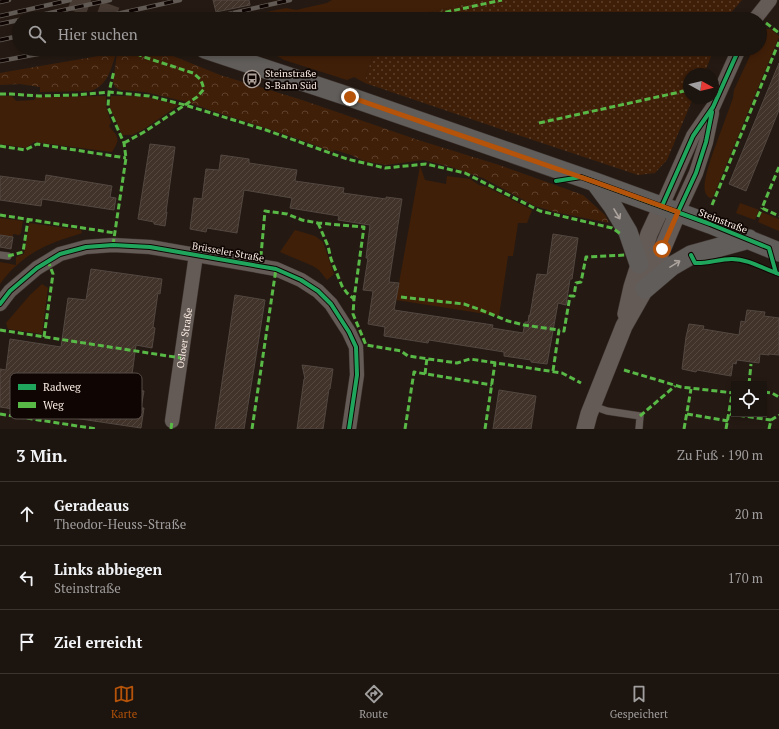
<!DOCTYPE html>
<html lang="de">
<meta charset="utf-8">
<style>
body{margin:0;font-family:"PT Serif",serif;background:#251d17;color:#f1f3f6}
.controls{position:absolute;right:12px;bottom:12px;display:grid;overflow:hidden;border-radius:0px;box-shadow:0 2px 6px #0003}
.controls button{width:36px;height:36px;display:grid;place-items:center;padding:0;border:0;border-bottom:1px solid #3a332e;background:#1c140e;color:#f1f3f6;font:20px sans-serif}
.compass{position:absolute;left:683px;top:68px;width:36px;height:36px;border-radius:50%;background:#1c140e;box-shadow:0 2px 6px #0003;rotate:98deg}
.stop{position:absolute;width:12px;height:12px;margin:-9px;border:3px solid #b45309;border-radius:50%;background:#fff}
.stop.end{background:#b45309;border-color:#fff;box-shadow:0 1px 4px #0008}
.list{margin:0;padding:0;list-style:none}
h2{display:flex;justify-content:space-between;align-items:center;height:52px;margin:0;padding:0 16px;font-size:17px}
h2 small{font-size:13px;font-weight:400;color:#a09e9e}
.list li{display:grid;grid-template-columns:26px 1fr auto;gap:12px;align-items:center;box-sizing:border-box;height:64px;padding:0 16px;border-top:1px solid #3a332e}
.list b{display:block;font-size:15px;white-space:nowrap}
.list p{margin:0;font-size:13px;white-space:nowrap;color:#a09e9e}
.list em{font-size:13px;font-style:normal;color:#a09e9e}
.icon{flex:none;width:22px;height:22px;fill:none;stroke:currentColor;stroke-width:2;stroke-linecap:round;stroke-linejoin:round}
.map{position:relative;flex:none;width:779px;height:429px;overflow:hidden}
.search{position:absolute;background:#1c140e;box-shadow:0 2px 6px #0003;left:12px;right:12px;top:12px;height:44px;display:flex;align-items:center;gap:10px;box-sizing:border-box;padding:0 14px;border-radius:22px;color:#a09e9e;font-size:15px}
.sheet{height:244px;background:#1c140e}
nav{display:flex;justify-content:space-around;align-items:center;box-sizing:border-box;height:56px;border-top:1px solid #3a332e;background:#1c140e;font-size:11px;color:#a09e9e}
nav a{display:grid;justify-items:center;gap:2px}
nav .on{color:#b45309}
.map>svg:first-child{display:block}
</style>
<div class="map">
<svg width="779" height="429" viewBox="0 0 779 429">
<defs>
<pattern id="forest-crowns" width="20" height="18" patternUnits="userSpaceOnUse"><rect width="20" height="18" fill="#401f08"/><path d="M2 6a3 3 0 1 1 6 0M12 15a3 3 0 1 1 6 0" fill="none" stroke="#5c402c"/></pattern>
<pattern id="garden-dots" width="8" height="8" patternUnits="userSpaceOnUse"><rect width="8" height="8" fill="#401f08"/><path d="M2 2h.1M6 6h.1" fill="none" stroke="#5c402c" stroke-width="1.8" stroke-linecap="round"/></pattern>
<pattern id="building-hatch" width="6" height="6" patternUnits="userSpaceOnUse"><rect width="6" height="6" fill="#41332a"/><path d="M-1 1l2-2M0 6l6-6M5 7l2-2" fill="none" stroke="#54473e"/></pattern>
</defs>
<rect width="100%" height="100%" fill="#251a13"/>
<path fill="#401f08" d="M332 0H484L417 15 416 19H231L286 8 296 10 327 3Z
M766 29H771L779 36V37L713 197 711 198C708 197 708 197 706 194 700 184 715 148 719 136L721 131 733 98 734 90 749 58 753 49H760V37Z
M261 49H376L367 72 365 83 354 77 347 80 284 60 271 52Z
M0 96H12L16 101 34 100 36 97 106 96V106L111 123 109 126C118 137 121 138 112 152L34 142 26 148 0 144Z
M111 96H131L147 97 179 105 144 129 132 135H122L109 105Z
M420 166 425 180 446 184 447 176 470 179 479 185 487 187 532 210 527 223H518L513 256H508L499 316 396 300Z
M740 203 759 210 755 220 736 213Z
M762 212 779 219V231L758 222Z
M0 218 23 221 21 233 19 235 13 234V237L0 235Z
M29 223 81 230 82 233C59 240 35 248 17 265 11 270 5 277 0 284V262L16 265V257L24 254Z
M295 230 315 236 323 242 334 274 327 280 319 270 313 266 280 252Z
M42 284 48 288 42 334 8 329 6 323 30 295Z"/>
<path fill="url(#forest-crowns)" d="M156 49 220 75 302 100 418 140 499 165 583 195 605 215 609 223 555 212 535 206 483 178 451 167 423 160 386 165 364 161 351 155 335 150 333 152 296 138 183 101 145 92 120 90 115 87 113 82 117 54 127 52Z
M116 53C111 69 108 85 91 91L40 92V87L20 84 0 85V73Z"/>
<path fill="url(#garden-dots)" d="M484 0H742L728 16 727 19H416L417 15Z
M376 49H714L704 74H689V98H693L667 160 655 173 638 175 521 136 365 83 367 72Z"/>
<path fill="url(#building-hatch)" stroke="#524841" d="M213 0H249L250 5 216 12Z
M779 63V110L746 191 729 184Z
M150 144 175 147 166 212H167L165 226 154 224V222L138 219Z
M221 155 249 159V163L297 170 295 181 344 188 343 193 386 199V197L402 199 389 282 399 283 394 310 493 325 492 328 523 333 525 322H528L529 315H530L537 274 547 275 553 234 578 238 572 279H570L566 305 558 303 547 364 531 362V360L504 356V352L429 340 428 343 384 336 385 327 368 324 373 291 363 290 368 258H366L370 225 338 220 339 216 290 208 292 198 244 190 237 233 207 228 206 232 190 229 194 198 202 199 206 169 219 170Z
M46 175 112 186 110 197 116 198 114 210 42 199 41 206 0 200V176L45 182Z
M0 235 13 237 11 249 0 247Z
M91 269 162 279 160 294 158 293 153 327 155 328 152 348 136 345 130 389 144 391 141 408H144L141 428 0 407V369L6 370 10 339 61 347 68 298 86 300Z
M235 295 265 300 256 356 244 429H215Z
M747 310 765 312 764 316 779 318V355L769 354V355L760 354 759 363 737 360 736 364 733 363 731 376 697 370 696 372 682 369 686 337 689 324 704 326 703 329 739 335 741 321 745 322Z
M302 365 333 369 330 389H329L323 429H297L304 379H305Z
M499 390 536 396 531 429H493Z"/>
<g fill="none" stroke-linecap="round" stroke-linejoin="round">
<path stroke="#453932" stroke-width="19" stroke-dasharray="19 10" stroke-linecap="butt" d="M71 0 122 19"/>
<g stroke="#413733" stroke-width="8">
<path id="service" d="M0 255 8 256
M593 406 607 411 640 416 639 429"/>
</g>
<g stroke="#413733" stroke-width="15">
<g id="minor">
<path d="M755 19 770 0"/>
<path d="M662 206 693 136 713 107 739 49"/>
<path d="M678 212 696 173 706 142 712 113"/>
<path d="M0 304 10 291 37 268 60 254 86 247 113 245 150 247 276 269 301 280 318 291 331 304 349 332 356 347 357 375 349 429"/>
<path id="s1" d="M172 421 196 255"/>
</g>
</g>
<g stroke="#413733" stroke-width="18">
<path id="tertiary" d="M626 314 632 287 649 234 662 206
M585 429 589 414 624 326 645 289 656 264 678 212"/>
</g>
<g stroke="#413733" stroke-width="20">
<path id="secondary" d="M205 49 350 97 595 182 710 224 779 252
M595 182 612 205 628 232 639 264
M645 289 672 266 691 255 749 239"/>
</g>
<use href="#service" stroke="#655b56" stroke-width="7"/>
<use href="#minor" stroke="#655b56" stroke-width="14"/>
<use href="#tertiary" stroke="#655b56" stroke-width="17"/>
<use href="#secondary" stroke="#605d5a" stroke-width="19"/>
<g stroke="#615953" stroke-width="4.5">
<path id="rail" d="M0 2 9 0
M0 16 70 0
M22 19 110 0
M94 19 180 0
M207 19 290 0
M0 24 19 20
M0 40 19 36
M0 61 65 49"/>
</g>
<use href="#rail" stroke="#0f0603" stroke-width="3" stroke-dasharray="9" stroke-linecap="butt"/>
<path stroke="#58b947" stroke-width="3" stroke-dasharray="6 3" stroke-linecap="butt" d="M419 18 502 0
M766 23 779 33
M113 50 118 49
M183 55 186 49
M0 94H11L39 96 76 95 109 92 149 96 185 105 266 130 347 159 385 168 426 164 465 173 540 211 612 228 621 234
M539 123 689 90
M124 143 144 132 197 97 204 89 202 83 200 79 193 73 144 57 126 49
M0 146 25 150 37 144 126 158
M779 167 762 208 779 216
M712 205 779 42
M0 215 115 233
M758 217 762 208
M318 223 328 246 331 259 342 286 347 293 354 299
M113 245 126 158 124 143 108 107 109 92 114 71
M8 256 23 252 28 220
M260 266 265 211 287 214 302 220 318 223 364 227 354 299 353 314 366 345 401 351 408 356 457 363 470 359 562 373 581 383
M401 297 464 304 481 310 508 321 524 325 559 330
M0 330 181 358
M44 337 53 274 48 261
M624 370 681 387 734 393
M553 371 559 330 564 331 570 296H574L576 283 581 282 586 257 626 255
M425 374 427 358
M749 384 751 364
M764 392 772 393 779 397
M0 414 97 429
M687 414 728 421
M730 414 771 420
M640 416 675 386
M171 429 172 421
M252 429 276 269
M405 429 414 372 492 385
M485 429 495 363
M684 429 691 389
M726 429 732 394
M769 429 771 420 779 415"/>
<g stroke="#0f0603" stroke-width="6">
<path id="cycleway" d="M556 181 581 177 710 224 769 248 776 273
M662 206 693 136 713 107 739 49
M678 212 696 173 706 142 712 112
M691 255 695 263C707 264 719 259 732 259 748 259 764 269 779 274
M0 304 10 291 37 268 60 254 86 247 113 245 150 247 276 269 301 280 318 291 331 304 349 332 356 347 357 375 349 429"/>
</g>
<use href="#cycleway" stroke="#20a55d" stroke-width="4"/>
</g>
<defs><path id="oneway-shaft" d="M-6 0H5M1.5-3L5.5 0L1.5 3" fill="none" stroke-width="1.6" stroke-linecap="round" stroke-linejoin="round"/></defs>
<g stroke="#ada49e">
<use href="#oneway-shaft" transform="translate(617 214) rotate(59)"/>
<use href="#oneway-shaft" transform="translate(675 264) rotate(-32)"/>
</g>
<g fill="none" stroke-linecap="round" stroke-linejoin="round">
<path stroke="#b45309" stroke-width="5" d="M350 97 595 182 678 212 662 249"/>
</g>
<defs>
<g id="bus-ring" transform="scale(0.9)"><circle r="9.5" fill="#0f0603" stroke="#afa29a" stroke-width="1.5"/><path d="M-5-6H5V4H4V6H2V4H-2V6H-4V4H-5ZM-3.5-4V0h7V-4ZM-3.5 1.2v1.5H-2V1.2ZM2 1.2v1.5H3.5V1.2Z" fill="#afa29a"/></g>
</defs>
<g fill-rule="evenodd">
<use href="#bus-ring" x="252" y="79"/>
</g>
<g text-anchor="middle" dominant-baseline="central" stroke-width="3.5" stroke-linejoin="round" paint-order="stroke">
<g font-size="10" fill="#faebe2" stroke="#0f0603" text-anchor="start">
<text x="265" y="73">Steinstraße<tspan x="265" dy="12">S-Bahn Süd</tspan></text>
</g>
<g font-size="10" fill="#faebe2" stroke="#0f0603">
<text transform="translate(723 221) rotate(21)">Steinstraße</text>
<text transform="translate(228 252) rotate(10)">Brüsseler Straße</text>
<text stroke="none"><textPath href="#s1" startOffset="84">Osloer Straße</textPath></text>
</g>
</g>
<rect x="10" y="373" width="132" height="46" rx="6" fill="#0f0603" stroke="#564b46" stroke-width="1"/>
<rect x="18" y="384" width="18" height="6" fill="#20a55d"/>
<rect x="18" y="402" width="18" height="6" fill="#58b947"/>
<g font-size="11" fill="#faebe2">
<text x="43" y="391">Radweg</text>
<text x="43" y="409">Weg</text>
</g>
</svg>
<div class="controls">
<button><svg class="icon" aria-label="locate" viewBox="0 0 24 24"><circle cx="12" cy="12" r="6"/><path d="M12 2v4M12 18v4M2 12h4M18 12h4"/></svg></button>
</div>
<svg class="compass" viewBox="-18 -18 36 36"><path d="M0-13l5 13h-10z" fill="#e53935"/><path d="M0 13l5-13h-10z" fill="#a09e9e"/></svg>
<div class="stop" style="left:662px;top:249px"></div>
<div class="stop end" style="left:350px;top:97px"></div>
<div class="search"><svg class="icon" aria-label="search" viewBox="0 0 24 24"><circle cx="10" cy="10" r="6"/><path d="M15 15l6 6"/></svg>Hier suchen</div>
</div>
<section class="sheet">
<h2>3 Min.<small>Zu Fuß · 190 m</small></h2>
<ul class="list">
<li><svg class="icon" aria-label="ahead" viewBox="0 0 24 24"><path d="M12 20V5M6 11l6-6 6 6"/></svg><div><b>Geradeaus</b><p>Theodor-Heuss-Straße</p></div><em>20 m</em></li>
<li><svg class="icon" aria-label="left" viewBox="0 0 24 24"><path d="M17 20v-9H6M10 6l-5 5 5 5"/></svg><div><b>Links abbiegen</b><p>Steinstraße</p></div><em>170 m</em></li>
<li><svg class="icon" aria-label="arrive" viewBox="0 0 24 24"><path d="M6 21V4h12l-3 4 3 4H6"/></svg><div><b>Ziel erreicht</b></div></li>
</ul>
</section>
<nav>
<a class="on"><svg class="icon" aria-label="map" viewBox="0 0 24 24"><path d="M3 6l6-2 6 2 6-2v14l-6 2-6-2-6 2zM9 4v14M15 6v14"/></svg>Karte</a>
<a><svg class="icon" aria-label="directions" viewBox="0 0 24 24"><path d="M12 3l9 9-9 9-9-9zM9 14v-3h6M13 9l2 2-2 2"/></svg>Route</a>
<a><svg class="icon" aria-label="saved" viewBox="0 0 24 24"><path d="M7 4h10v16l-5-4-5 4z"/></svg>Gespeichert</a>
</nav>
